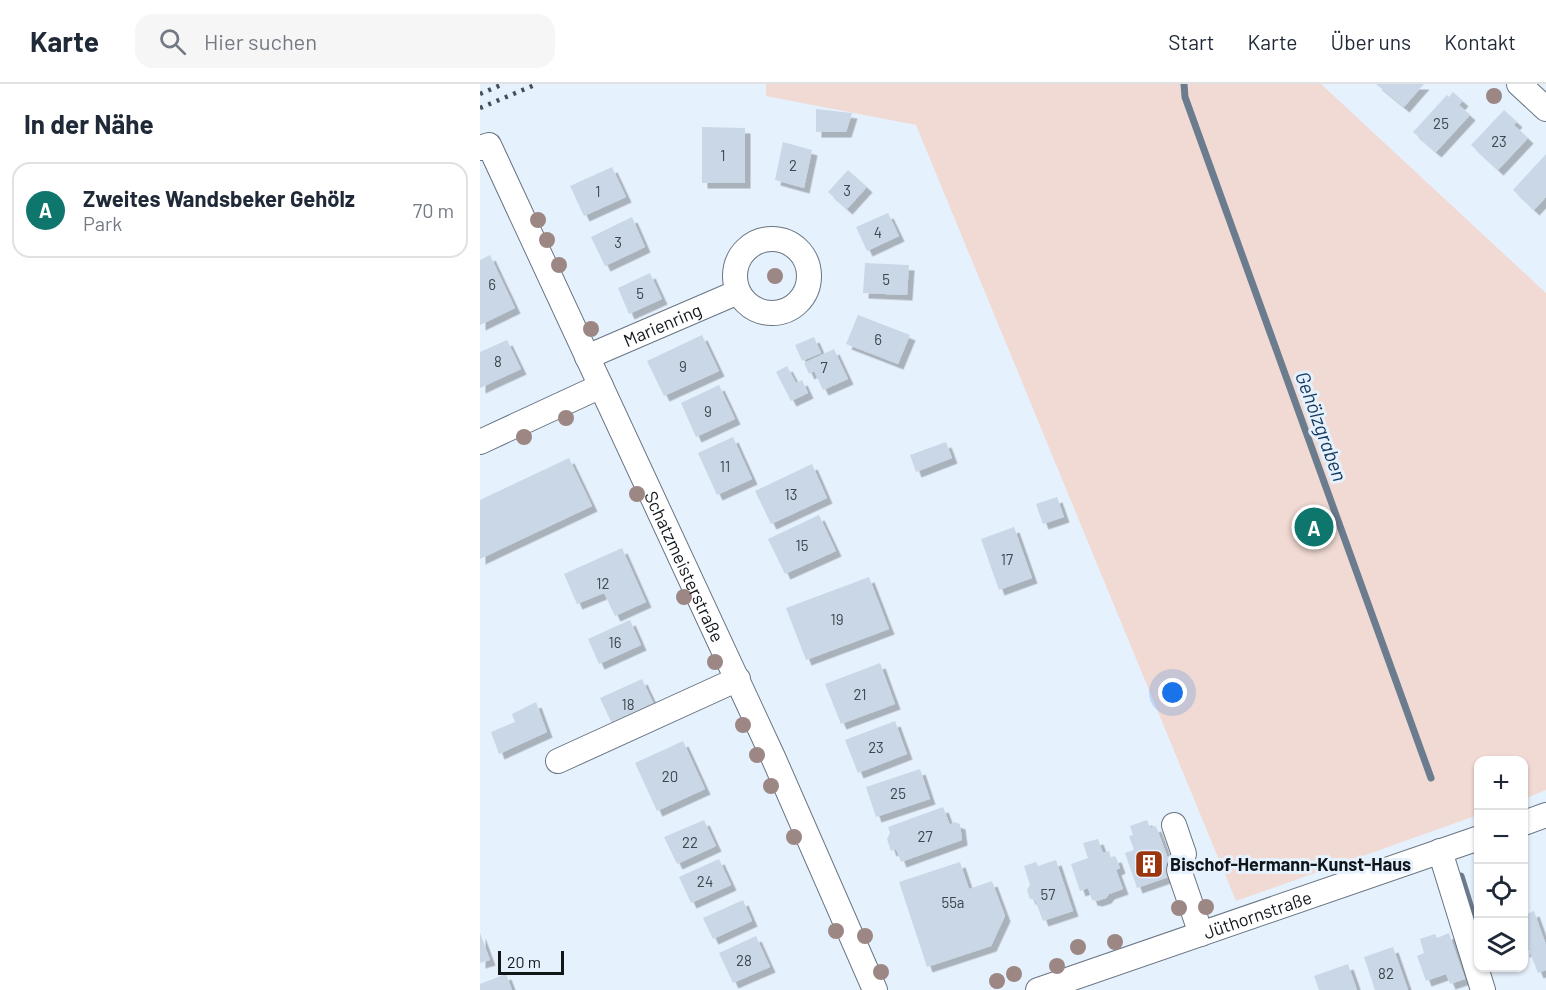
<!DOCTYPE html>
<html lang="de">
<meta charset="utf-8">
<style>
body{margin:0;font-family:Barlow,sans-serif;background:#f6f6f7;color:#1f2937}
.controls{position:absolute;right:18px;bottom:18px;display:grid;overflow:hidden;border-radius:12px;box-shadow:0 2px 4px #0004}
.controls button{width:54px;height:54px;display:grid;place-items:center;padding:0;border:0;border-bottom:2px solid #e0e1e3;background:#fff;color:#1f2937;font:30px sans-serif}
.scale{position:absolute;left:18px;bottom:15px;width:66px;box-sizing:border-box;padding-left:6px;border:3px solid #11161b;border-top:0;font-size:16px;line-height:21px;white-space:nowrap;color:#11161b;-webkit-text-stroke:4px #e6f1fe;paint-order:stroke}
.you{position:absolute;left:693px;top:609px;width:21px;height:21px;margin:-15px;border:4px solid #fff;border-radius:50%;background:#1a73e8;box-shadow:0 0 0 9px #1a73e833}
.badge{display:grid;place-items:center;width:39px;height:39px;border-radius:50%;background:#0f766e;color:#fff;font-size:20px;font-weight:700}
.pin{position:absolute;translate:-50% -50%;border:3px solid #fff;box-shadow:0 2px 6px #0006}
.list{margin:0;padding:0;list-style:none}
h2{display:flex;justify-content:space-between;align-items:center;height:78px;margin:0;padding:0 24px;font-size:26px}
h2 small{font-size:20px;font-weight:400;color:#747a83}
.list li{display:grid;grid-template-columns:39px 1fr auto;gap:18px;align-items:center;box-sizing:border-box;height:96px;margin:0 12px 12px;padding:0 12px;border:2px solid #e0e1e3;border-radius:18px}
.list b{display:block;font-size:22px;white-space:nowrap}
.list p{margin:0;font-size:20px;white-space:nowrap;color:#747a83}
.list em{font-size:20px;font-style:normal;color:#747a83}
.icon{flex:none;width:33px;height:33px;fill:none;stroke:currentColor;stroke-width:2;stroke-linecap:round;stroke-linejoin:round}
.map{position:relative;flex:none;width:1066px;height:906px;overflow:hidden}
header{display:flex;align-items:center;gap:36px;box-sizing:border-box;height:84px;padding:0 30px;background:#fff;border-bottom:2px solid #e0e1e3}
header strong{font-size:28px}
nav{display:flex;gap:33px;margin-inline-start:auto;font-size:21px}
.search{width:420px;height:54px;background:#f6f6f7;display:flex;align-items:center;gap:15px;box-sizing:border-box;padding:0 21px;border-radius:18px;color:#747a83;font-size:22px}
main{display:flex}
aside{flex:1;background:#fff}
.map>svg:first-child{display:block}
</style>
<header>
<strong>Karte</strong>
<div class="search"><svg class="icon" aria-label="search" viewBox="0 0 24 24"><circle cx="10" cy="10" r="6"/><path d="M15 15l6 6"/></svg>Hier suchen</div>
<nav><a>Start</a><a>Karte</a><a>Über uns</a><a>Kontakt</a></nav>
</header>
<main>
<aside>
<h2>In der Nähe<small></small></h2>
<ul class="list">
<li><span class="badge">A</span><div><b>Zweites Wandsbeker Gehölz</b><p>Park</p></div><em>70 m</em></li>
</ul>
</aside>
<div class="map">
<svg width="1066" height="906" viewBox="0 0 1066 906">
<defs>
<filter id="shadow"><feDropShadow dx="5.5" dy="5.5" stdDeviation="0" flood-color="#0004"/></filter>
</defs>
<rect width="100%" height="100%" fill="#e6f1fe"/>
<path fill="#f1dad3" d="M286 0H841L1066 209V706L1044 715V676H999L998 731 756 817 436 41 286 12Z"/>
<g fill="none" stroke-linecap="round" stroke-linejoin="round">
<path stroke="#6a7c8e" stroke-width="7" d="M704 0 705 13 951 694
M981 792 999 850"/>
</g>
<path fill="#c9d7e6" filter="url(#shadow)" d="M896 0H944L924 23Z
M973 8 983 17 979 21 990 31 956 68 933 48 967 11 969 13Z
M336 25 372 29 366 48H336Z
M1024 26 1037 38 1034 41 1048 54 1018 86 991 61Z
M222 43 265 44V99H222Z
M303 58 332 66 324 104 295 96Z
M1066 70V113L1054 126 1033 106Z
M132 83 146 113 104 132 90 102Z
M368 86 387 103 367 125 348 108Z
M408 129 419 152 387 167 376 143Z
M152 133 165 163 125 182 111 153Z
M10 171 35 224 0 241V176Z
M385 179 429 181 427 211 383 209Z
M170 189 182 215 149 230 138 204Z
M378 231 430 251 418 280 366 260Z
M222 251 239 287 184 312 167 277Z
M334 253 341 269 322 277 315 261Z
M27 256 41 285 0 304V268Z
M354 265 368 295 343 306 334 287 329 290 324 279Z
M307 282 316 299 322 296 328 309 311 317 296 288Z
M239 301 255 335 216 353 201 319Z
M253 353 272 395 237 411 218 369Z
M466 358 472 374 436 388 430 371Z
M89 374 112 422 0 475V416Z
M332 380 347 414 291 440 275 407Z
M577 413 584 433 563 440 556 420Z
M339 431 356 467 305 490 288 455Z
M534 443 552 494 519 506 501 455Z
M142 464 166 518 135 532 124 509 97 520 84 490Z
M389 493 409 545 326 576 306 524Z
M150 536 161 561 119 580 108 555Z
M400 579 415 620 361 640 345 600Z
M162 595 176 625 134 644 120 614Z
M56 618 67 648 19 670 11 648 35 638 32 630Z
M415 637 427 670 378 689 365 656Z
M203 657 225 705 177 727 155 679Z
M440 685 450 715 396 733 386 703Z
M463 723 470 741 474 738 480 740 482 756 421 778 416 765 411 767 407 755 410 749 408 743Z
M224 736 236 762 197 780 184 753Z
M667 736 670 744 676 742 694 791 657 804 645 769 654 766 649 752 653 751 650 742Z
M618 755 623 769 629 767 631 774 636 773 640 784 636 786 643 805 629 810 626 814 617 817 612 816 608 804 600 807 591 780 608 774 603 759Z
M239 775 251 801 211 819 199 793Z
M576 776 593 827 563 837 555 816 550 815 547 806 550 801 544 782 556 778 558 782Z
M480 778 489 805 512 797 525 832 511 862 447 883 419 798Z
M263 816 272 837 233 855 223 834Z
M1054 827 1066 861V886L1058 889 1049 866 1044 868V831Z
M0 849 10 876 0 879Z
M969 849 985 895 970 900 966 890 946 897 937 872 944 869 940 855 955 850 957 854Z
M276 852 290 883 253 899 239 869Z
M913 863 928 906H895L884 873Z
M868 880 877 906H839L834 892Z
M26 890 32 906H0V900Z"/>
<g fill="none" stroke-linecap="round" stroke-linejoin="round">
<g stroke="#687482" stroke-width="26">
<g id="minor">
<path d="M1039 0 1066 25"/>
<path id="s1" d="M0 64 9 61 293 673 395 906"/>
<circle cx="292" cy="192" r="37"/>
<path id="s2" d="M107 273 258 208"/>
<path d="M0 358 121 302"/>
<path d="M78 677 258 595"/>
<path d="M1044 739 1066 731"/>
<path d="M694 741 704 770 699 786 721 850"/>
<path d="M960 767 1003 906"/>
<path id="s3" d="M558 906 999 754"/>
</g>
</g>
<use href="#minor" stroke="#fff" stroke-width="24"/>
<path stroke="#484e55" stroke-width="4.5" stroke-dasharray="3 6" stroke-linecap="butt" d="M0 10 23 0
M0 24 57 0"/>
</g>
<g fill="#9c8784">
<circle cx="1014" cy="12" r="8"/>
<circle cx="58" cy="136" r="8"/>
<circle cx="67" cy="156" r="8"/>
<circle cx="79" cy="181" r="8"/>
<circle cx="295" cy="192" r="8"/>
<circle cx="111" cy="245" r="8"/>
<circle cx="86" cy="334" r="8"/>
<circle cx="44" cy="353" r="8"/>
<circle cx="157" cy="410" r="8"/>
<circle cx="204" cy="513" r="8"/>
<circle cx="235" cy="578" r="8"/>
<circle cx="263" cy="641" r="8"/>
<circle cx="277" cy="671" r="8"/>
<circle cx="291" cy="702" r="8"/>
<circle cx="314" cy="753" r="8"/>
<circle cx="726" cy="823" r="8"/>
<circle cx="699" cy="824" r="8"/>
<circle cx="356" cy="847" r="8"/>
<circle cx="385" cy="852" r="8"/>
<circle cx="635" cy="858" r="8"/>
<circle cx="598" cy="863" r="8"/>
<circle cx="577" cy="882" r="8"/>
<circle cx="401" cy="888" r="8"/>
<circle cx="534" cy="890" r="8"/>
<circle cx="517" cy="897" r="8"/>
</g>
<defs>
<g id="building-square" transform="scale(1.5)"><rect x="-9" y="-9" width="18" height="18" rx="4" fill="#9b350e" stroke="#e6f1fe"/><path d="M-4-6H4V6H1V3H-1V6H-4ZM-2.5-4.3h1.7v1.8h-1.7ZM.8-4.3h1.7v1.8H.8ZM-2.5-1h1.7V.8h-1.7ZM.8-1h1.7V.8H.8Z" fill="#fff"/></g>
</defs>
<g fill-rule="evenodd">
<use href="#building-square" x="669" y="780"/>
</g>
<g text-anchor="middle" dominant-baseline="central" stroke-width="6" stroke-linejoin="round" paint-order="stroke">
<g font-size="15" fill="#3f464e">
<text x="961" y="39">25</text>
<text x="1019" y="57">23</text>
<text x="243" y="71">1</text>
<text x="313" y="81">2</text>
<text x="367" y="106">3</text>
<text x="118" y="107">1</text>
<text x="398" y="148">4</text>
<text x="138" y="158">3</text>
<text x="406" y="195">5</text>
<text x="12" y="200">6</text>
<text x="160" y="209">5</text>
<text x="398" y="255">6</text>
<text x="18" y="277">8</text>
<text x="203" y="282">9</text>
<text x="344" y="283">7</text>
<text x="228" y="327">9</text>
<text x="245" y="382">11</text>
<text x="311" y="410">13</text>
<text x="322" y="461">15</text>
<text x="527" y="475">17</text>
<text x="123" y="499">12</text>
<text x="357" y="535">19</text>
<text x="135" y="558">16</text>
<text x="380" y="610">21</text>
<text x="148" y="620">18</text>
<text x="396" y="663">23</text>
<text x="190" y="692">20</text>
<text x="418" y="709">25</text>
<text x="445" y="752">27</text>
<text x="210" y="758">22</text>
<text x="225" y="797">24</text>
<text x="568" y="810">57</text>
<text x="473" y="818">55a</text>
<text x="264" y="876">28</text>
<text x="906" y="889">82</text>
</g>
<g font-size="18" fill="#11161b" stroke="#e6f1fe">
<text stroke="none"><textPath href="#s2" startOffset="82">Marienring</textPath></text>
<text stroke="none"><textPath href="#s1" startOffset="474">Schatzmeisterstraße</textPath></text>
<text stroke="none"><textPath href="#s3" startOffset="232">Jüthornstraße</textPath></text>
</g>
<g font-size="18" font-weight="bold" fill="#11161b" stroke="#e6f1fe" text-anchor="start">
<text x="690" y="780">Bischof-Hermann-Kunst-Haus</text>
</g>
<g font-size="20" font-style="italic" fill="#14385b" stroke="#e6f1fe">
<text transform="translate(842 342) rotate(70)">Gehölzgraben</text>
</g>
</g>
</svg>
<div class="controls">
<button>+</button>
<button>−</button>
<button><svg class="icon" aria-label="locate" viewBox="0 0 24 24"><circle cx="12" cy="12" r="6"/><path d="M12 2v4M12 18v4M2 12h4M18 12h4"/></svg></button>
<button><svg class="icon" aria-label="layers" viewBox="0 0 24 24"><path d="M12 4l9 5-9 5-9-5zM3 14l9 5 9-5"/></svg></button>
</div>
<div class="scale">20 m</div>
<div class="you"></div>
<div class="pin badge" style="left:834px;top:443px">A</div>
</div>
</main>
